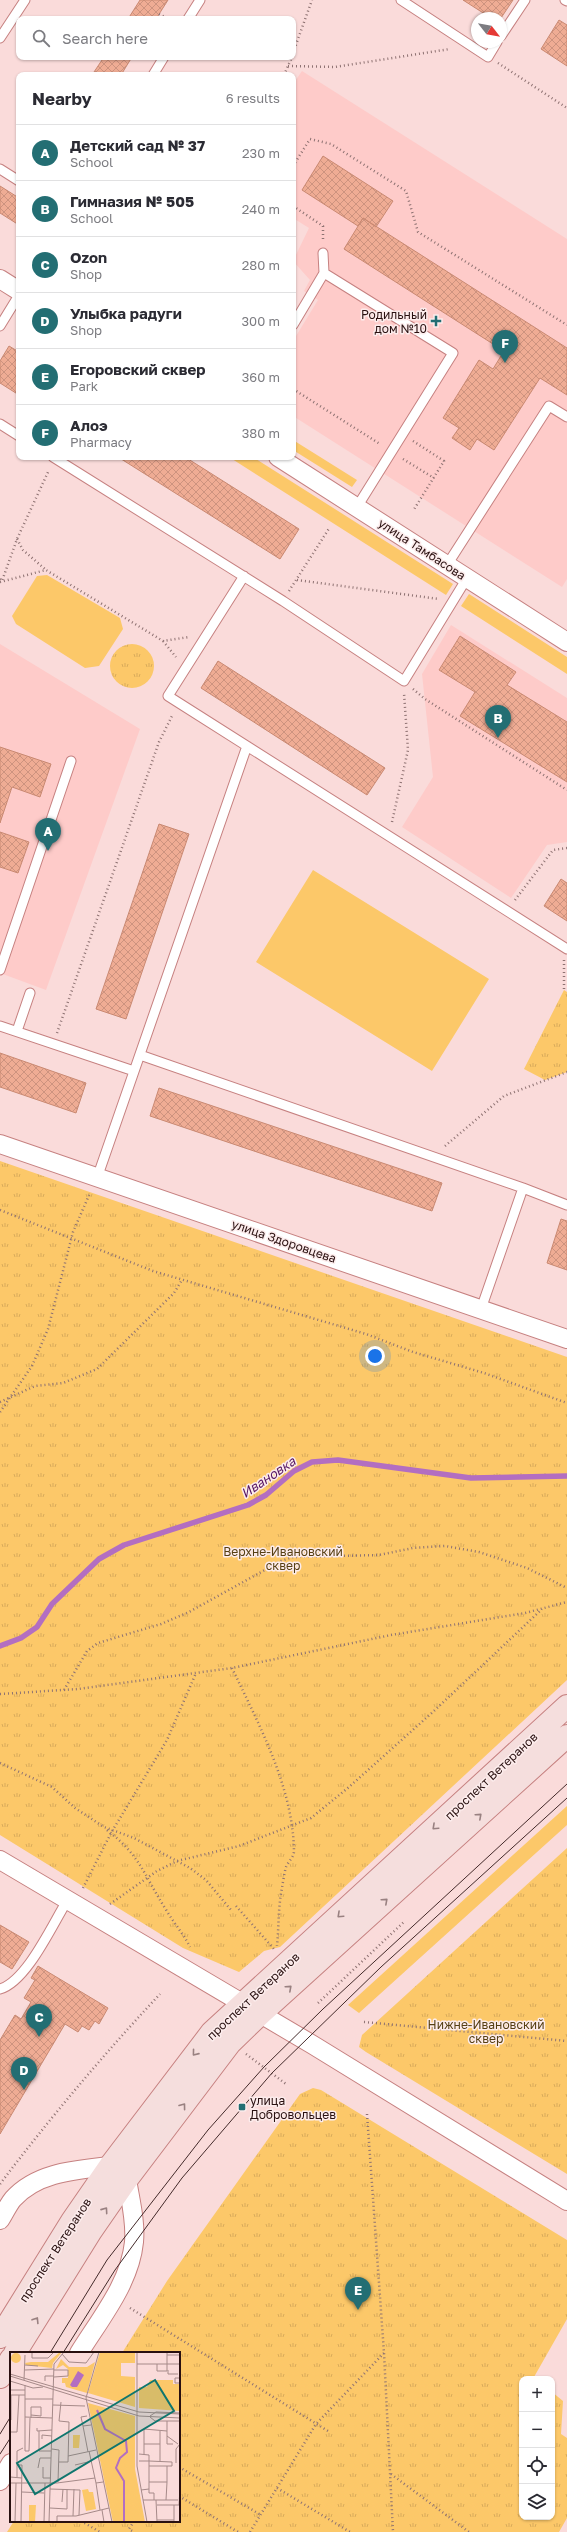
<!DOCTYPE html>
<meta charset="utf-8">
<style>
body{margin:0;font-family:"Golos Text",sans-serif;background:#f7f7f7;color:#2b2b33}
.controls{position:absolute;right:12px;bottom:12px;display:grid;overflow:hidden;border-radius:8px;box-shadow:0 1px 3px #0004}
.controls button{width:36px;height:36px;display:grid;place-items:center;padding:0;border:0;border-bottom:1px solid #e1e1e2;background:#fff;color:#2b2b33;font:20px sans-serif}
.compass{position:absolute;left:471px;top:12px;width:36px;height:36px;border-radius:50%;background:#fff;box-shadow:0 1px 3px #0004;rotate:121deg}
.you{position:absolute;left:375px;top:1356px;width:14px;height:14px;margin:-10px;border:3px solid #fff;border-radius:50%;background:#1a73e8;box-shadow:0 0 0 6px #1a73e833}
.badge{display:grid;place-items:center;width:26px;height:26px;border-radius:50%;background:#236e73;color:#fff;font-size:13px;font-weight:700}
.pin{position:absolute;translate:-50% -33px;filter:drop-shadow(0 1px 2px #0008)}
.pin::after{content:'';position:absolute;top:21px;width:14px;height:12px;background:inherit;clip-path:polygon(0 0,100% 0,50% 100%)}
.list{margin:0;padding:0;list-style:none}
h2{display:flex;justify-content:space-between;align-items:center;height:52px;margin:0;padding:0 16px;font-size:17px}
h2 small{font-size:13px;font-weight:400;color:#7c7c81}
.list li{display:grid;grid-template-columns:26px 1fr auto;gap:12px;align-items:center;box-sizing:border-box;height:56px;padding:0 16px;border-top:1px solid #e1e1e2}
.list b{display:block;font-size:15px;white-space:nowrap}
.list p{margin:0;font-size:13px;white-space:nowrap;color:#7c7c81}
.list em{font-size:13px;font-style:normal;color:#7c7c81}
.icon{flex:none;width:22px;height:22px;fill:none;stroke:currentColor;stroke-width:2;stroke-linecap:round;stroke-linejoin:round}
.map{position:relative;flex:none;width:567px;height:2532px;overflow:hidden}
.search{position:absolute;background:#fff;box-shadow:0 1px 3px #0004;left:16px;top:16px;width:280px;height:44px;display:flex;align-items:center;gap:10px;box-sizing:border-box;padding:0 14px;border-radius:8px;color:#7c7c81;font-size:15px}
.panel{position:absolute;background:#fff;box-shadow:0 1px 3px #0004;left:16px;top:72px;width:280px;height:388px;border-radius:8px}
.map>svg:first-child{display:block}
</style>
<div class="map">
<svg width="567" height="2532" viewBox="0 0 567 2532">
<defs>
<pattern id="park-tufts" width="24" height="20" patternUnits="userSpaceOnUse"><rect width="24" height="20" fill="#fcc869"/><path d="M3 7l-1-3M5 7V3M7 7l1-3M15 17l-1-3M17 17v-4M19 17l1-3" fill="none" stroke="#d8ab5a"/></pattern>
<pattern id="building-cross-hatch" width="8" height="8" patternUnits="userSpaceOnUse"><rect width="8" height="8" fill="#efac94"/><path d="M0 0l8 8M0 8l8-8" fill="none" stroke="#cd937f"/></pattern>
</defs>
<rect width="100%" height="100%" fill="#fadbda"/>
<path fill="#fecbc9" d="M302 71 567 239V579L562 587 293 416V341L318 300 304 291 310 280 293 261 309 228 293 218V84Z
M451 625 567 698V842L547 845 511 898 402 827 433 777 422 674Z
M0 644 140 729 46 990 0 973Z"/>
<path fill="#fcc869" d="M293 440 357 480 352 487 293 450Z
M229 457H253L453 584 446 595Z
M47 575 120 618 123 629 99 666 85 668 16 624 12 616 37 576Z
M469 594 567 657V674L461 606Z
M313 870 489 979 432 1071 256 962Z
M567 1806V1825L359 2013 348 2005Z"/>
<path fill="url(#park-tufts)" d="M110 666a22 22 0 1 1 44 0a22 22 0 1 1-44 0Z
M564 990 567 992V1072L545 1080 524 1069Z
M0 1161 567 1357V1680L280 1947 264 1951 239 1972 183 1948 0 1835Z
M567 1848V2174L366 2052 359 2047 362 2035Z
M313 2088 321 2090 567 2240V2319L534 2377 536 2379H522V2517H552V2392L563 2401 561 2434 567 2438V2518L559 2532H7L14 2521H179V2353H122L167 2281 300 2094Z"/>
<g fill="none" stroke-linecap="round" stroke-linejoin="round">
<path stroke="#b36ec1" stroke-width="5.5" d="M0 1646 21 1638 37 1627 52 1604 99 1559 124 1545 248 1505 266 1495 294 1471 312 1462 338 1460 471 1478 567 1476"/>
</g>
<path fill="url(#building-cross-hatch)" stroke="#c98972" d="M140 0H168L156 19H128Z
M463 0H513L501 18H491Z
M559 20 567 25V66L541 49Z
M104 57H132L121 75H92Z
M323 156 393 201 376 227 363 218 358 226 302 190Z
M0 186 19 198V225L0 213Z
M363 218 567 348V395L540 378 494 450 477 439 470 450 452 438 459 428 443 418 479 360 493 369 504 351 344 249Z
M9 346 19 352V395L0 383V361Z
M118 457H185L299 529 280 559Z
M460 636 516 672 507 685 567 722V782L460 716 475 692 439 670Z
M218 661 385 768 367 795 201 688Z
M0 747 51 764 40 797 12 787 0 823Z
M159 824 189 834 126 1019 96 1009Z
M0 832 29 842 18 873 0 867Z
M561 879 567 883V921L544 906Z
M0 1053 86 1083 76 1113 0 1087Z
M159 1088 442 1183 432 1211 150 1116Z
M561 1219 567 1221V1270L547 1263Z
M0 1925 29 1942 12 1969 0 1962Z
M38 1966 108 2008 99 2024 95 2021 89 2030 82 2026 78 2032 65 2024 0 2134V2040L15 2015 21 2019 31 2002 24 1998 35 1980 31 1978Z"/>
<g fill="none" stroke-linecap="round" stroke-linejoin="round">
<g stroke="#c68180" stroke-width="11">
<path id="service" d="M401 0 488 57 497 42
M565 0 567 1
M188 19 200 0
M501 36 525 0
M0 38 25 0
M153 75 164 57
M0 169 19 181
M323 253 324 273 453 353 357 507
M293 325 324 273
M0 326 19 295
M0 424 19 436
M53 457 283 601 404 681 467 578
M447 565 549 406 567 417
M244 576 168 696 567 949
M0 970 71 761
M0 1026 134 1071
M17 1031 30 993
M140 1055 523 1188 481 1309
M97 1178 247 746
M523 1188 567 1205
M0 1989C27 1981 52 1925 67 1901"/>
</g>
<g stroke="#c68180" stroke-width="20">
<path id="minor" d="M0 279 19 291
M278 457 567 642
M0 1144 567 1339
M0 1860 313 2045 567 2201
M0 2220C4 2214 8 2205 13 2199 37 2172 76 2170 110 2166
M79 2353C100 2319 130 2283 134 2242 136 2221 130 2199 127 2179
M0 2481 11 2463"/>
</g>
<g stroke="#c68180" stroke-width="24">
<path id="secondary" d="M0 2337 72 2221 110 2166 212 2032 567 1706
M15 2353 91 2231 127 2179 230 2043 260 2014 567 1736
M0 2377 11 2359"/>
</g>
<path stroke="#8e7272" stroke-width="2.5" stroke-dasharray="1 3" stroke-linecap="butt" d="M159 14 168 19
M293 53 312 0
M498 63 567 108
M288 66 335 67 450 49
M284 75 292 57
M293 166 310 139 331 144 406 191 418 232 567 325
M293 206 323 226V240
M18 266 19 264
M293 389 380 444
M413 441 444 461 413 511
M403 459 434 478
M17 539 23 550 46 570
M0 579 2 581 17 539 49 470
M297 580 439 599
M0 582 46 570 163 641 189 637
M289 591 330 527
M163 641 176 657
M413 689 425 699 567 790
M392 822 408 750 404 693
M515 900 553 850 567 848
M564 960V990
M57 1033 159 742 173 714
M445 1146 504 1096 567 1072
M0 1210 153 1271 366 1334 413 1352 484 1373 567 1403
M0 1402 35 1386 63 1383 97 1369 174 1293 182 1280
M0 1412 32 1366 48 1329 73 1232 90 1193
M232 1668C259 1725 293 1787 294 1851 294 1857 288 1862 286 1867 284 1874 283 1882 282 1888 278 1908 279 1926 277 1946
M64 1690 87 1651 98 1643 161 1624 189 1612 281 1561 293 1557 379 1555 413 1548 445 1546 479 1552 527 1568 567 1588
M0 1694 78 1689 232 1668 391 1635 525 1613 567 1602
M0 1763 52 1787 75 1808 104 1827 134 1838 190 1868 206 1880 231 1910
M107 1830C140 1855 144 1875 165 1908 173 1922 183 1933 190 1947
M83 1888 111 1833 167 1740 196 1673
M110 1904 157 1871 177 1861 239 1846 311 1818 349 1787 434 1711 542 1609
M236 1906 274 1949
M318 2003 405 1921
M364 2022 567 2041
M246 2054 286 2084
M367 2114 384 2353 393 2532
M0 2184C50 2118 103 2055 160 1994
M130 2308 328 2431
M179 2467 261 2515
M391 2474 469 2532
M277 2488 350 2532
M179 2496 238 2532
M81 2521 100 2532
M134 2521 129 2529 134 2532
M250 2532 316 2424 384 2353"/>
<use href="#service" stroke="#fff" stroke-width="9"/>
<use href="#minor" stroke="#fff" stroke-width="18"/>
<use href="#secondary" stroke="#f5dedd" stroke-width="22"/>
<path stroke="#442a2a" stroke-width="1" d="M50 2353 107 2260 208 2130 264 2067 323 2009 567 1784
M63 2353 115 2270 182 2178 272 2073 381 1967 567 1798
M0 2434 11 2416
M0 2454 11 2437"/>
</g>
<defs><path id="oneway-chevron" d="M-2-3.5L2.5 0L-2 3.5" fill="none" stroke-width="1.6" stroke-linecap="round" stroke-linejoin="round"/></defs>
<g stroke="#998181">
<use href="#oneway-chevron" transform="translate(479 1816) rotate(-42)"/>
<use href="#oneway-chevron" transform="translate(435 1827) rotate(137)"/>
<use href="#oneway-chevron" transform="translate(385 1901) rotate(-42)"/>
<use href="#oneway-chevron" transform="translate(340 1915) rotate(137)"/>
<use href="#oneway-chevron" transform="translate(289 1988) rotate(-42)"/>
<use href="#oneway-chevron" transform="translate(195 2053) rotate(129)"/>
<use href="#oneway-chevron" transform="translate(183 2106) rotate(-53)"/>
<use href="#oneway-chevron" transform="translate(105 2210) rotate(-55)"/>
<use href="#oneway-chevron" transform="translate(36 2320) rotate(-58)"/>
</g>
<g fill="#236e73" stroke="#fcecec" stroke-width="1.5">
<path d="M434 315h4v4h4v4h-4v4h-4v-4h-4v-4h4z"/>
<rect x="238" y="2103" width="8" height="8" rx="2"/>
</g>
<g text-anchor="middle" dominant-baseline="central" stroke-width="3" stroke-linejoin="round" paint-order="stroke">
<g font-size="12" fill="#291010" stroke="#fcecec" text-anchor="end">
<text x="427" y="314">Родильный<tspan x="427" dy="14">дом №10</tspan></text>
<text x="250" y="2100" text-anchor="start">улица<tspan x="250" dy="14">Добровольцев</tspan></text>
</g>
<g font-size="12" fill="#291010" stroke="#fcecec">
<text transform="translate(422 549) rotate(33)">улица Тамбасова</text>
<text transform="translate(284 1241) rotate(19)">улица Здоровцева</text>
<text transform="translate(491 1776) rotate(-43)">проспект Ветеранов</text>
<text transform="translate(253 1996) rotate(-43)">проспект Ветеранов</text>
<text transform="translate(55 2250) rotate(-57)">проспект Ветеранов</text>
</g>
<g font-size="12" fill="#563f12" stroke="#fcecec">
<text x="283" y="1551">Верхне-Ивановский<tspan x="283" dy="14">сквер</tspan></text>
<text x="486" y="2024">Нижне-Ивановский<tspan x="486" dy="14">сквер</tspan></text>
</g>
<g font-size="13" font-style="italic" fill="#561562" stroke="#fcecec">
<text transform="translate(268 1477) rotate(-34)">Ивановка</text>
</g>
</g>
<g transform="translate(10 2352)">
<rect width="170" height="170" fill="#fadbda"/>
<path d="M50 0H52L43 11 42 16 16 13 15 11 21 10H38ZM1 6a5 5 0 1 1 10 0a5 5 0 1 1-10 0ZM63 83H70L69 96H63ZM78 137 79 140H83L86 157 76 159 72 138ZM19 153H26L25 170 19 169Z" fill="#fcc869"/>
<path d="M90 0H125V11H111V24L125 25V55L78 41ZM51 7 59 15H77L85 10 77 41 56 35 55 31H52V26H58V17L53 13 46 17ZM140 28H163V32H170V59L129 56V35H137ZM78 51 125 64V117L135 170H103Z" fill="#fcc869"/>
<path d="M68 19 74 23 67 35H62L60 33Z" fill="#b36ec1"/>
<path fill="none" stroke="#b36ec1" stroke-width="2" d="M87 58 95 77 116 89 117 100 110 106 106 116 114 129V170"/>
<path fill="none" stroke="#a68a89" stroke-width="1" d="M22 0V6H38L44 0M89 0 76 46 102 170M127 0V114L137 170M52 2 59 10 76 11 84 0M157 3H170M127 12H170M147 12V19H157V0M15 13 28 14M15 18 44 17M158 18V22H168M0 22 129 60 170 62M0 24 129 64 170 66M44 25 58 24V18H44M170 26H165V31H170M14 28 15 3M0 29 23 36 33 35M35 29V24H44M15 33V99H19L20 66M0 38H15M0 43H15M15 47H43M43 53 75 54M140 64 146 60 170 61M15 65 42 66M140 65 145 69H170M21 66V55H31V64L21 63M1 68V43M157 69V92H163M73 74 71 65 77 64M27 76V79L42 78M29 79V99H41M0 80H7L9 43M157 84 168 92M32 87V83L42 84M134 92H150M42 97 49 98 48 130M79 99 86 131 93 130M78 100 73 74 81 73M134 102V77L157 79M58 104 86 98M129 109H139V103L129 102M150 109V79M49 110H58L59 70 49 69 51 50M166 111V97L170 92M7 113H12L11 170M65 113 82 109M33 115V126H41M28 116 30 106H41M0 125 12 126M7 125V99L13 96M139 130H157V114H139M0 131H47L85 126M86 131 90 158M40 137 70 138 69 163M139 137V141H144V148M131 138 139 137V109L162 110V114H157M12 140 34 141M133 148H168M146 148 147 170M156 148 157 130M52 150 53 137M147 153H169L170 136M40 156 57 157M57 157V137M92 158 94 170M63 164 64 137M147 168H164M5 170 6 131M34 170 35 131M39 170 44 12 54 0M47 170V164H66L99 156M164 170V153"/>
<path fill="#0f766e" fill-opacity="0.15" stroke="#0f766e" stroke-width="2" d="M145 28 164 59 25 142 7 111Z"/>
<rect width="170" height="170" fill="none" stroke="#291010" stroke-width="2"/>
</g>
</svg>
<div class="controls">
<button>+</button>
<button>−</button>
<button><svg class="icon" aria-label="locate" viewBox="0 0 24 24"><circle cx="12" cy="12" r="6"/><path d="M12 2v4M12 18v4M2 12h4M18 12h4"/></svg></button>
<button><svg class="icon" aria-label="layers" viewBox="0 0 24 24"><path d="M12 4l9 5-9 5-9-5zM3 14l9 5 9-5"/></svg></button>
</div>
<svg class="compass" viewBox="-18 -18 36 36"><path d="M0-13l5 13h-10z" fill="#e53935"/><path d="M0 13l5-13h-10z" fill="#7c7c81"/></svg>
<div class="you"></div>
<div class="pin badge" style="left:48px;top:851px">A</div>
<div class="pin badge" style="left:498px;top:738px">B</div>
<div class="pin badge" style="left:39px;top:2037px">C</div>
<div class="pin badge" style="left:24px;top:2090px">D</div>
<div class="pin badge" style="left:358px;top:2310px">E</div>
<div class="pin badge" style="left:505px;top:363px">F</div>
<div class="search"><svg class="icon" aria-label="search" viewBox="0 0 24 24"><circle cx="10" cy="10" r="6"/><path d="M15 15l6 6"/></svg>Search here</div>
<section class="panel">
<h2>Nearby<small>6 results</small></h2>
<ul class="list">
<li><span class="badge">A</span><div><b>Детский сад № 37</b><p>School</p></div><em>230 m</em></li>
<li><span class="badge">B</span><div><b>Гимназия № 505</b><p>School</p></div><em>240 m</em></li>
<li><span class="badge">C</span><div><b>Ozon</b><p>Shop</p></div><em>280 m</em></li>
<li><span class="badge">D</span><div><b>Улыбка радуги</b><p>Shop</p></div><em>300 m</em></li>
<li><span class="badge">E</span><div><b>Егоровский сквер</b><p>Park</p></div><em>360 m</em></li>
<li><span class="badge">F</span><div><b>Алоэ</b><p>Pharmacy</p></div><em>380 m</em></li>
</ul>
</section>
</div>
